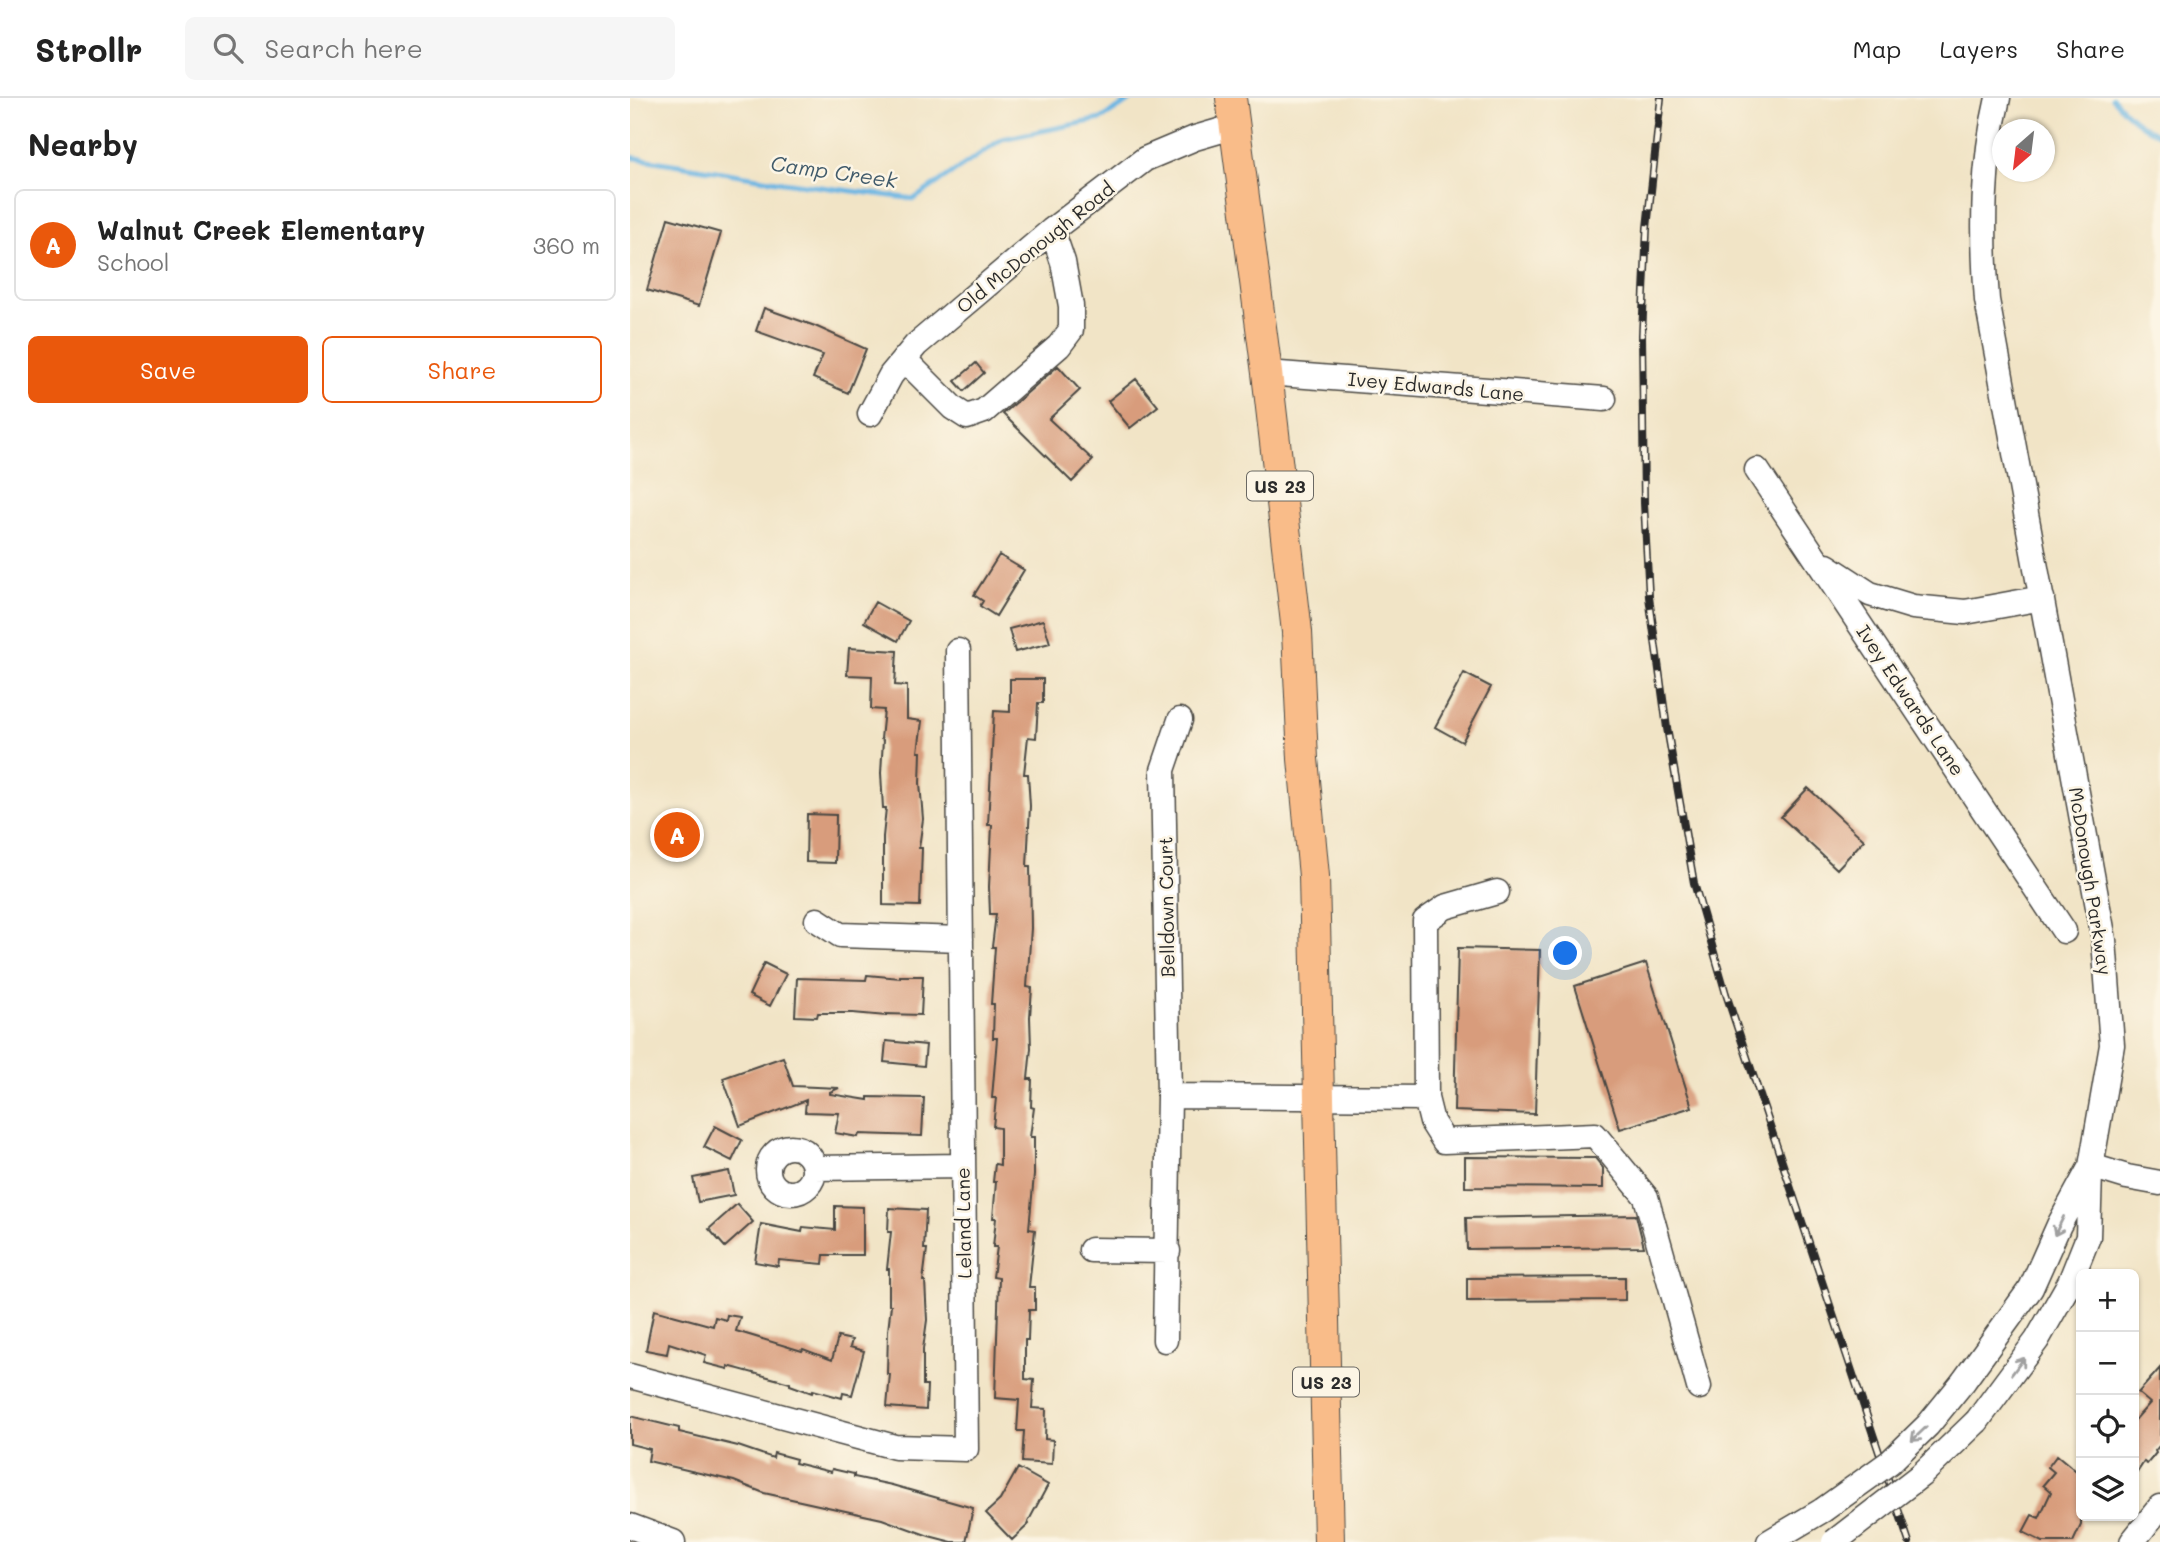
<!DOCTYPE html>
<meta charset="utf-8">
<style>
body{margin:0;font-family:Mali,sans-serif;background:#f6f6f6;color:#222}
.controls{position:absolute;right:21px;bottom:21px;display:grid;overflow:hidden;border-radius:10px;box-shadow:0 2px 5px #0004}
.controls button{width:63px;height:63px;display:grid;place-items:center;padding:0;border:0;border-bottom:2px solid #e0e0e0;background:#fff;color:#222;font:35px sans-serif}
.compass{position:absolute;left:1362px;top:21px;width:63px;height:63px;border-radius:50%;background:#fff;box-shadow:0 2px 5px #0004;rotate:208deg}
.you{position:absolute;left:936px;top:856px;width:24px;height:24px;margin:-18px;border:5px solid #fff;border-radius:50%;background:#1a73e8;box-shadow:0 0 0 10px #1a73e833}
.badge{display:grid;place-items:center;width:46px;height:46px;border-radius:50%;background:#ea580c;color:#fff;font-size:23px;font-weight:700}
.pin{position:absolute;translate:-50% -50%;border:4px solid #fff;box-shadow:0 2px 7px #0006}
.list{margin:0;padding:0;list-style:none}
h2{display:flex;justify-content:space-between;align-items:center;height:91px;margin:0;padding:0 28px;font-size:30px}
h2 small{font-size:23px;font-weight:400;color:#767676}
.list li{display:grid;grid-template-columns:46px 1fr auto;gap:21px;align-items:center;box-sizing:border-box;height:112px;margin:0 14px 14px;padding:0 14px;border:2px solid #e0e0e0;border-radius:10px}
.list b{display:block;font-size:26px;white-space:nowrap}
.list p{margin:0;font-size:23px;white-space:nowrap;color:#767676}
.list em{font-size:23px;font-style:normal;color:#767676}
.actions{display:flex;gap:14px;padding:21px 28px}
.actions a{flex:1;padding:16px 0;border:2px solid #ea580c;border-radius:10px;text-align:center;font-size:24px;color:#ea580c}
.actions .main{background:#ea580c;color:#fff}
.icon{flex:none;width:38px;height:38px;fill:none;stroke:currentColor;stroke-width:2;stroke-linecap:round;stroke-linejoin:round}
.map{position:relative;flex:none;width:1530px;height:1444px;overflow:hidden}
header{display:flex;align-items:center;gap:42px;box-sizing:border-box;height:98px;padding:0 35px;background:#fff;border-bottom:2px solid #e0e0e0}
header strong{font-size:33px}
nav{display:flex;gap:38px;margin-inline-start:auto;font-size:24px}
.search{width:490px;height:63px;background:#f6f6f6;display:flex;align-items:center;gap:18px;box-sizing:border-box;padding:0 24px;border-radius:10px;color:#767676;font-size:26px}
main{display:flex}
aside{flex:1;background:#fff}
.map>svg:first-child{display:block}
</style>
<header>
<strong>Strollr</strong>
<div class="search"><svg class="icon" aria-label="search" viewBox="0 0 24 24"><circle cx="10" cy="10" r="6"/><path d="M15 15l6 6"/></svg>Search here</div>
<nav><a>Map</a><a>Layers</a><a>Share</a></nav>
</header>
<main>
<aside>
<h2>Nearby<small></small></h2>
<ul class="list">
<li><span class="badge">A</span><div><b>Walnut Creek Elementary</b><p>School</p></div><em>360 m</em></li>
</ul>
<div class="actions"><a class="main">Save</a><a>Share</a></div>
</aside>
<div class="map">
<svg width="1530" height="1444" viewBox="0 0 1530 1444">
<rect width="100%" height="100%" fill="#fcf5e5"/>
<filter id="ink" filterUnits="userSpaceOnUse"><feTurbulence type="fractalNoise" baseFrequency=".0143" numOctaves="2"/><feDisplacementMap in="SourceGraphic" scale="14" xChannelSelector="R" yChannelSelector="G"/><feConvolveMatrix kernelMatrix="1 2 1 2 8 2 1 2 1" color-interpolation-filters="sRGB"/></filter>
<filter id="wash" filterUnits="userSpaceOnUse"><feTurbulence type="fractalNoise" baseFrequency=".00686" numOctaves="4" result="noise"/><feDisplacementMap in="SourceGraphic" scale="28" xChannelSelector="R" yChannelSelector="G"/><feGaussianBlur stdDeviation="1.57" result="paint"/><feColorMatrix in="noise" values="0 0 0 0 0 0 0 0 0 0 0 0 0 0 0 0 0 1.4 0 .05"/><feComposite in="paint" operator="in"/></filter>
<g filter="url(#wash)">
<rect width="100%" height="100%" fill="#f1e4c6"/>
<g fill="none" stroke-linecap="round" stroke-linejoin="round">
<path stroke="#6ab5e3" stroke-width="5" d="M1482 0C1497 16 1510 29 1530 37
M0 59 153 84 284 101 372 41 471 21 504 0"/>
</g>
<g id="blocks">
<path fill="#d89c7b" d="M38 120 91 135 69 208 17 192Z
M134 210 185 228 236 251 218 295 183 280 193 257 126 233Z
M346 265 354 275 334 293 325 283Z
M428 268 450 292 419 321 463 362 442 384 373 316Z
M506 281 528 308 500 330 478 303Z
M369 457 394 472 366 518 350 508 353 503 344 497Z
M245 504 279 523 268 543 234 524Z
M413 522 420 545 385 554 379 531Z
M219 550 267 553 265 587 277 588V621L292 623 288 654H291L290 685 293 721 289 750H292L290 808 253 807V739L256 710H253L251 675 253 642 251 641 254 612 241 611 242 578 217 577Z
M834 575 861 589 832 644 805 629Z
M380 581H413V605H408L406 640 398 639 394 676H398L400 708 397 768H400L401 830 397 889 402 890 400 919 401 950 398 981H402L401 1009 404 1010 400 1039H404V1077L399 1131 405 1132 399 1189H405V1212H399L398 1242H395V1281L404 1282 402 1310 416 1311 415 1341 423 1342 422 1366 392 1364 394 1333H387L389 1302 365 1300 369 1180 363 1179 367 1149H363L366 1120H363L366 1084H363L365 1066 370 1067V1030L363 1029 366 1000H362L367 940H363L364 906H361L365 849H362L366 816H360L359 789 362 727H358L364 613 380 614Z
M1178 690 1234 742 1207 771 1151 719Z
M177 716 206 717 205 765 176 764Z
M828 850 910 852 905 1016 824 1013Z
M134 865 156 876 140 908 119 897Z
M1016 865 1062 1009 990 1031 945 888Z
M237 877 270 880V878H293L291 917 256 916V918L223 915H188L187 919 165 918 167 880 236 882Z
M256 943 296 947 294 968 254 964Z
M153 959 163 988 209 990 200 994V996L238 1002V999L294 1000 292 1038 229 1036 228 1039 205 1035 209 1015 175 1014 176 1002 110 1028 93 980Z
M85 1028 112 1042 102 1063 74 1049Z
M835 1059 965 1060 973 1070V1090L835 1089Z
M99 1073 104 1097 68 1104 63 1080Z
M107 1106 123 1124 95 1149 79 1131Z
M205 1108 233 1109V1157H194L193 1166 149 1162 148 1168 125 1164 131 1126 172 1134 173 1129 205 1132Z
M259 1110 296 1112 294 1151H297L293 1183H295L297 1222 293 1251V1287H297L296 1312 257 1309 260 1276H257L258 1233 261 1207H259V1171H257L261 1134H258Z
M1006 1117 1014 1149 837 1151 836 1120Z
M995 1179V1202L837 1203V1180Z
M24 1212 83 1228 85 1219 96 1222 97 1217 110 1219 106 1233 172 1253 173 1251 202 1262 208 1239 222 1242 220 1249 234 1253 222 1297 213 1295 212 1300 183 1292 182 1295 160 1287V1285L98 1268V1271L74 1265 76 1257 39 1245 37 1256 16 1252Z
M1530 1270V1347L1525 1353 1526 1355 1517 1366 1514 1364 1504 1379V1323L1520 1305 1508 1295Z
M0 1318 49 1330V1334L108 1348 143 1360 144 1355 166 1361 165 1365 201 1374 202 1371 224 1376V1379L262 1387 343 1410 336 1444H322L299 1438 252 1421 134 1395 104 1383 18 1363 20 1351 0 1346Z
M1427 1357 1451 1377V1427L1443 1444H1413L1393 1434 1402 1417 1409 1420 1421 1394 1413 1387 1424 1374 1418 1369Z
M388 1370 418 1387 398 1424 399 1426 382 1442 356 1415 370 1402Z"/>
</g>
</g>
<g filter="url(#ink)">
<use href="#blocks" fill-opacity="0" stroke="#494742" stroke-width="2"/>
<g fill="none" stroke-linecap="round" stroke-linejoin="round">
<g stroke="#494742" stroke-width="27">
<path id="minor" d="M274 261 323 310 337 319 354 313 429 248 441 232V208L433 164 422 132
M637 275 974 301
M240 316 261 277 286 247 422 132 515 61 565 40 606 28
M1127 372 1434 833
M1197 468 1240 496 1283 509 1335 514 1412 500
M187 822 210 837 331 841
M539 998 533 672 550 622
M796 1000 795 823 815 809 867 794
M138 1072a23 23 0 1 1 46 0a23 23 0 1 1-46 0Z
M1461 1068 1497 1079 1530 1085
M184 1070 333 1068
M461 1152 538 1153
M535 1242 539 998 796 1000 802 1024 814 1043 965 1037 1016 1099 1069 1289
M0 1278 265 1349 336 1351 328 553
M1333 1284 1401 1190 1429 1127 1461 1068 1482 947 1474 842 1357 202C1352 134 1352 67 1368 0
M1347 1323 1407 1242 1440 1184 1458 1139 1460 1075
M0 1428 43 1444
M1139 1444 1193 1412
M1502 1444 1530 1409"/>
</g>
<g stroke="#494742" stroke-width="32">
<path id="major" d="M601 0 637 275 667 534 673 661 684 778 699 1444"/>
</g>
<use href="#minor" stroke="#fff" stroke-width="24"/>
<use href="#major" stroke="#f9bc89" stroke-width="30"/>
<g stroke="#2b2b2b" stroke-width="8">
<path id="rail" d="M1031 0 1017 130 1012 237 1014 405 1019 499 1037 630 1064 785 1096 896 1279 1444"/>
</g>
<use href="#rail" stroke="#fcf5e5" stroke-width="5" stroke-dasharray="16" stroke-linecap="butt"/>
<g stroke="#494742" stroke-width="27" stroke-linecap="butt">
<path id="minor-bridge" d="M1193 1412 1260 1364 1298 1327 1333 1284
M1204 1444 1291 1377 1347 1323"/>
</g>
<use href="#minor-bridge" stroke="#fff" stroke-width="24"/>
</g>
<defs><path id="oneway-shaft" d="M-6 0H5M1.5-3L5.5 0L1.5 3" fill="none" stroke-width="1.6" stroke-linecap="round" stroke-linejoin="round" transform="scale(1.75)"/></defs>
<g stroke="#a0a0a0">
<use href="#oneway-shaft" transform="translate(1429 1128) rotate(116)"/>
<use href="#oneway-shaft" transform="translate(1388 1268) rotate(-53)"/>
<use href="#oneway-shaft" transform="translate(1289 1336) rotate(136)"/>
</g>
</g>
<g text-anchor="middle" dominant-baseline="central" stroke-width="5" stroke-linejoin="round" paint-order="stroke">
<g fill="#fcf5e5" stroke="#6a6863" stroke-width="2">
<rect x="617" y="373.5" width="66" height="29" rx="5"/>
<rect x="663" y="1269.5" width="66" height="29" rx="5"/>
</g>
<g font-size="18" font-weight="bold" fill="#2b2b2b">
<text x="650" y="388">US 23</text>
<text x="696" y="1284">US 23</text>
</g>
<g font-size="19" fill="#2b2b2b" stroke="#fcf5e5">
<text transform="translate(405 149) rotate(-39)">Old McDonough Road</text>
<text transform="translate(806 288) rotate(5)">Ivey Edwards Lane</text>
<text transform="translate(1281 602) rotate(56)">Ivey Edwards Lane</text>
<text transform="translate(1461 783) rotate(81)">McDonough Parkway</text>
<text transform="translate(536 809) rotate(-91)">Belldown Court</text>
<text transform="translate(333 1125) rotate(-91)">Leland Lane</text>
</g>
<g font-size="21" font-style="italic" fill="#415b6b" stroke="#fcf5e5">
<text transform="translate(204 73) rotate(8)">Camp Creek</text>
</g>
</g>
</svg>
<div class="controls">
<button>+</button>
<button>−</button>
<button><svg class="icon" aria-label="locate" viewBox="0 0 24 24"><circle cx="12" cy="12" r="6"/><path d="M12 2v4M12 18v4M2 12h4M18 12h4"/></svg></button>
<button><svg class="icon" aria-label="layers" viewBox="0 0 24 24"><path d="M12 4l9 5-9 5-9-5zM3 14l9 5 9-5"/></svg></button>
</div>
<svg class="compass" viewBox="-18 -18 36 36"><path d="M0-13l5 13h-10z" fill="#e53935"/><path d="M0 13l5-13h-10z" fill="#767676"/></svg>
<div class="you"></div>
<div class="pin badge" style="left:47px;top:737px">A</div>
</div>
</main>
